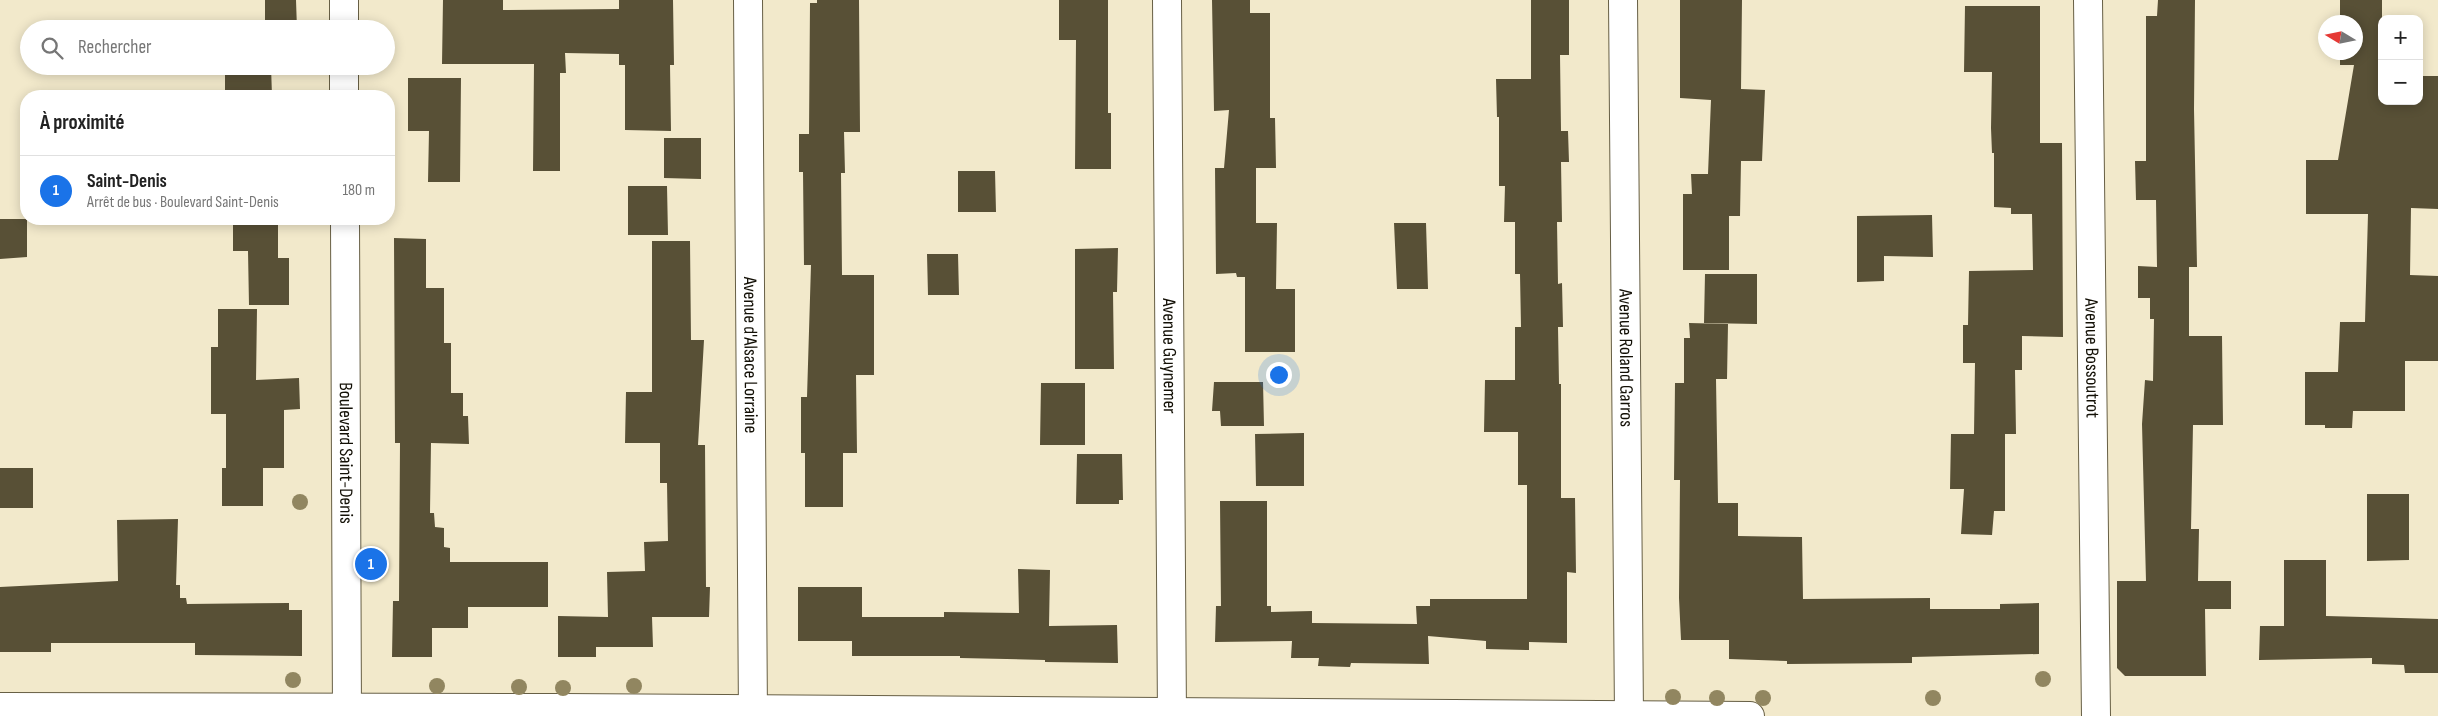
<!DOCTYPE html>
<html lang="fr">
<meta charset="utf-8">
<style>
body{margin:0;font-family:"Sofia Sans Condensed",sans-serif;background:#f2f2f2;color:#222}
.controls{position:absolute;right:15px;top:15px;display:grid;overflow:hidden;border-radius:10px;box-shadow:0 2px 12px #0003}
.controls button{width:45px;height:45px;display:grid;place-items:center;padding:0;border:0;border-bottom:1px solid #e0e0e0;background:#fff;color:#222;font:25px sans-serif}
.compass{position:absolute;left:2318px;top:15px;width:45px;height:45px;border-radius:50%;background:#fff;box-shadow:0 2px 12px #0003;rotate:280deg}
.you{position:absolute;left:1278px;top:374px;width:18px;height:18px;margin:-12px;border:4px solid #fff;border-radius:50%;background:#1a73e8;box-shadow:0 0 0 8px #1a73e833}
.badge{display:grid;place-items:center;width:32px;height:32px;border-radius:50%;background:#1a73e8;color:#fff;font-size:16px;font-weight:700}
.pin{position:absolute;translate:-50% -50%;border:2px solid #fff;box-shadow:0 1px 5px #0006}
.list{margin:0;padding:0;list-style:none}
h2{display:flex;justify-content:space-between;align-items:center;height:65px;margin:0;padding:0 20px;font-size:21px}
h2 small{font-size:16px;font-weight:400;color:#767676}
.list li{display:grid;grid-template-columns:32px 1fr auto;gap:15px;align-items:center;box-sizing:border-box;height:70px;padding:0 20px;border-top:1px solid #e0e0e0}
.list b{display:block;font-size:19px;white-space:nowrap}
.list p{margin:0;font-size:16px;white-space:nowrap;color:#767676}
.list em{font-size:16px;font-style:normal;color:#767676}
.icon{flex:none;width:28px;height:28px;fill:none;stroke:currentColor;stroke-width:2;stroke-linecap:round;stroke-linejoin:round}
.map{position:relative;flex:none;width:2438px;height:716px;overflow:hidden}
.search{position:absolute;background:#fff;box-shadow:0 2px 12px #0003;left:20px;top:20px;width:375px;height:55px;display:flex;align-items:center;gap:12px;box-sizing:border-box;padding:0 18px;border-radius:28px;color:#767676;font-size:19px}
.panel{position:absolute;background:#fff;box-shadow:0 2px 12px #0003;left:20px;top:90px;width:375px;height:135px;border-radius:20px}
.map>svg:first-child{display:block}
</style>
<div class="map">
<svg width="2438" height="716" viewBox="0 0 2438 716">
<rect width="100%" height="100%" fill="#f2e9cb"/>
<path fill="#585036" d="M265 0H296L297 29H265Z
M443 0H503V10L619 9V0H673L674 65H670L671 131 625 130V65H619V54L565 53 566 73H560V171H533L534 64H442Z
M817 0H859L860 132H844L845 173H841L842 275H874V375H856L857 453H843V507H805V453H801V397H807L811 265H804L803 172H799V134H809L810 3H817Z
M1059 0H1108V113H1111V169H1075L1076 40H1059Z
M1212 0H1250V13H1270V118H1275L1276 168H1256V223H1277L1276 289H1295V352H1245V277H1237L1236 273 1216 274 1215 168H1224L1229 110 1214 111Z
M1531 0H1569V55H1560L1561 131H1568L1569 162H1561L1562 222H1557L1558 284 1562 283 1563 327H1558L1559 384H1561V498H1575L1576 573 1567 572V643L1529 642V650L1486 649V641L1428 636 1429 664 1351 663 1350 667 1318 666 1319 658H1291L1292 641 1215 642 1216 606H1221L1220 501H1267V606H1271V612L1312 611V623L1417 624 1416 606H1430V599H1527V485H1518V432H1484L1485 380H1515V327H1521L1520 274H1515V222H1504L1505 186H1499V117H1497L1496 79H1531Z
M1680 0H1742L1741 89 1765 90 1762 161H1741L1740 216H1729V270H1683V194H1692L1691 174H1708L1711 100 1680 98Z
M2158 0H2195L2194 109 2197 267H2189V336H2222L2223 425H2193L2191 529H2199L2198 581H2231V609H2205L2206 676H2125L2117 668V581H2146L2142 424 2145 380 2153 381 2154 319H2150V298H2138V266L2157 267 2156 200H2136L2135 161H2146V16H2157Z
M2340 0H2382V101H2419V76H2438V209L2411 208 2410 275 2438 276V361H2405V411H2353L2352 428H2325V425H2305V372H2338L2340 322H2365L2368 214H2306V160H2338L2354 65H2340V52H2356V22H2340Z
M1965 6H2040V143H2062L2063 337 2022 336V370H2015L2016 434H2005V511H1994L1992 535 1961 534 1964 489H1950L1951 434H1974L1975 363H1963V325H1968L1969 271 2033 270 2032 214H2011V208L1994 207V153H1992L1991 128 1992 72H1964Z
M225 66H271L272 96H225Z
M408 78H461L460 182H428L429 131H408Z
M664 138H701V179L664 178Z
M958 171H995L996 212H958Z
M628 186H667L668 235H628Z
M1932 215 1933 257 1884 256V281L1857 282V216Z
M0 219H27V257L0 259Z
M233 219H278V258H289V305H249L248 251H233Z
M1394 223H1426L1428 289H1397Z
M394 238 426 239V288H444V343H451V393H463V416H468L469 444 431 443 430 513H434L435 527 444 528V547L450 548V562H548V607H468V628H432V657H392L393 601H399L400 443H395Z
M652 241H690L691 340H704L698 445H705L706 587H710L709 617H652L653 647H596V657H558V616L608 617 607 572 645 571 644 542 668 541 667 483H660V443H625L626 392H652Z
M1118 248 1117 292H1113L1114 369H1075V249Z
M927 254H958L959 295H928Z
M1705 274H1757V324L1704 323Z
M218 309H257L256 380 299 378 300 409 284 410V468H263V506H222V468H226V414H211V347H218Z
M1689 323 1728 324 1727 379H1716L1718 503H1738V536L1802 537 1803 599 1930 598V609H2000V604L2039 603V654L1912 657V663L1787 664V661L1729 659V640H1681L1679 598 1680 480H1674L1675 383H1684V338H1690Z
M1214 382H1263L1264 426H1221L1220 411H1212Z
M1041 383H1085V445H1040Z
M1304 433V486H1256L1255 434Z
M1077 454H1122L1123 500H1119V504H1076Z
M0 468H33V508H0Z
M2367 494H2409V560L2367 561Z
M178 519 176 585H180V598H186L187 604 289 603V610H302V656L195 655V643H51V652H0V587L118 581 117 520Z
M2284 560H2326V616L2438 619V673H2405L2404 665 2372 664V658L2259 660 2260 626H2284Z
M1018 569 1050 570 1049 626 1117 625 1118 663 1045 662V660L960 658V656H852V641H798V587H862V617H944V612L1019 613Z"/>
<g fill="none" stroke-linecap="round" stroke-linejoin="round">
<g stroke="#675f45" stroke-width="30">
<g id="minor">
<path d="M344 0V29"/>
<path id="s1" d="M748 0 753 716"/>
<path id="s2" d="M1167 0 1172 716"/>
<path id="s3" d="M1623 0 1629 716"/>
<path id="s4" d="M2088 0 2096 716"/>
<path d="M344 66V96"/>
<path id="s5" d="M345 219 347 716"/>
</g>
</g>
<g stroke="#675f45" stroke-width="30">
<path id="tertiary" d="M0 707 562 708 1750 716"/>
</g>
<use href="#minor" stroke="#fff" stroke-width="28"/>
<use href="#tertiary" stroke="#fff" stroke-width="28"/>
</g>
<g fill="#918660">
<circle cx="300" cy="502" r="8"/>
<circle cx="2043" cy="679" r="8"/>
<circle cx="293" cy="680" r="8"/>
<circle cx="437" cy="686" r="8"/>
<circle cx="634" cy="686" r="8"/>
<circle cx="519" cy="687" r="8"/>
<circle cx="563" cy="688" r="8"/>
<circle cx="1673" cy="697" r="8"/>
<circle cx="1717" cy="698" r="8"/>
<circle cx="1763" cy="698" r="8"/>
<circle cx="1933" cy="698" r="8"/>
</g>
<g text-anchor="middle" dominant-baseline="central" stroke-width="5" stroke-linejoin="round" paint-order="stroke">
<g font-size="19" fill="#131006" stroke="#f2e9cb">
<text stroke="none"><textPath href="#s1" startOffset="355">Avenue d'Alsace Lorraine</textPath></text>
<text stroke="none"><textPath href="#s2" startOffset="356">Avenue Guynemer</textPath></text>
<text stroke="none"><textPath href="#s3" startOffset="358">Avenue Roland Garros</textPath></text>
<text stroke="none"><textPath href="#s4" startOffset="358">Avenue Bossoutrot</textPath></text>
<text stroke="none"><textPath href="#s5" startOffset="234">Boulevard Saint-Denis</textPath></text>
</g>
</g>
</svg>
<div class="controls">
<button>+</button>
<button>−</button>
</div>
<svg class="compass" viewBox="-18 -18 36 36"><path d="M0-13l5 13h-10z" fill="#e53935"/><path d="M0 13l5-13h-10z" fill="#767676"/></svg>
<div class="you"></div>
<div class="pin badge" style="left:371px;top:564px">1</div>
<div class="search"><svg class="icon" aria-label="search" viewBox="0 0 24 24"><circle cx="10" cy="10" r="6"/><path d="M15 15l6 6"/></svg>Rechercher</div>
<section class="panel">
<h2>À proximité<small></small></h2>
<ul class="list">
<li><span class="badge">1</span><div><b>Saint-Denis</b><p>Arrêt de bus · Boulevard Saint-Denis</p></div><em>180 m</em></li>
</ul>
</section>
</div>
